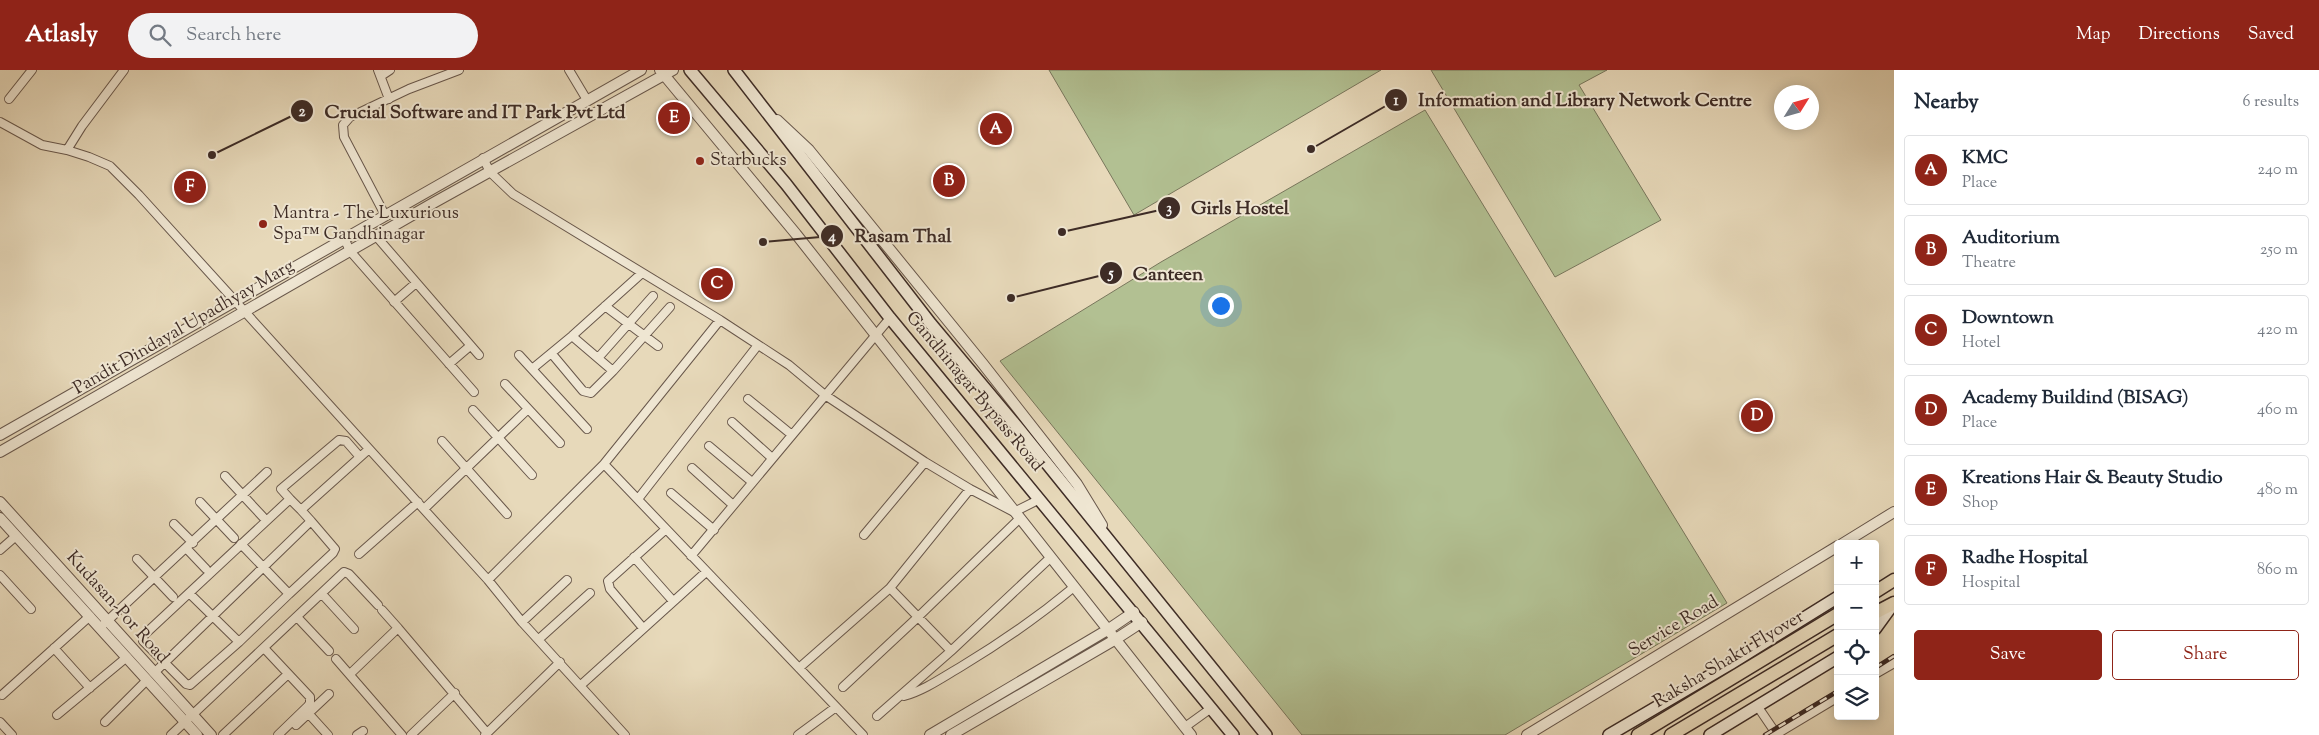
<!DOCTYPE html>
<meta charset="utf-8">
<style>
body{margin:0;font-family:"Sorts Mill Goudy",serif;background:#f2f2f3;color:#1f2937}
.controls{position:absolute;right:15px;bottom:15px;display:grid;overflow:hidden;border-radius:5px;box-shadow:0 2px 12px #0003}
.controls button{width:45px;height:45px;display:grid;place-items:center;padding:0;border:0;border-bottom:1px solid #e0e1e3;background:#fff;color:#1f2937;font:25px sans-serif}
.compass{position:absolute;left:1774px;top:15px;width:45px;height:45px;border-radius:50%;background:#fff;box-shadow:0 2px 12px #0003;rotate:53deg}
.you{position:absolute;left:1220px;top:235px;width:18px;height:18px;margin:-12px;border:4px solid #fff;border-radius:50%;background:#1a73e8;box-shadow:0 0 0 8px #1a73e833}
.badge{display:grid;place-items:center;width:32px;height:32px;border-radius:50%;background:#8f2418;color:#fff;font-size:16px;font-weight:700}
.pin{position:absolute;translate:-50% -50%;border:2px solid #fff;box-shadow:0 1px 5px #0006}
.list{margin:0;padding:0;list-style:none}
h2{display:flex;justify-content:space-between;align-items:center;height:65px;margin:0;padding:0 20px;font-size:21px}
h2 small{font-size:16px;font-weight:400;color:#747a83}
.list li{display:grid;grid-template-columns:32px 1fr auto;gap:15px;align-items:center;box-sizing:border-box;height:70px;margin:0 10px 10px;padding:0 10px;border:1px solid #e0e1e3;border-radius:5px}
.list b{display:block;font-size:19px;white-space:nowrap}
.list p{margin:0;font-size:16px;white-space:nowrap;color:#747a83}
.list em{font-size:16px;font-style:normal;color:#747a83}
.actions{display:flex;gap:10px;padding:15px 20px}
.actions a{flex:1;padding:11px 0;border:1px solid #8f2418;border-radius:5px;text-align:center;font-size:18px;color:#8f2418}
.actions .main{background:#8f2418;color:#fff}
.icon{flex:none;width:28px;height:28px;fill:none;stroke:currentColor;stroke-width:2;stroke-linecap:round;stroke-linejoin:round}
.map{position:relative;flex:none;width:1894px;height:665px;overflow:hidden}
header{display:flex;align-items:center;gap:30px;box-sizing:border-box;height:70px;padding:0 25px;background:#8f2418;color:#fff}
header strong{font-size:24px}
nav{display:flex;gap:28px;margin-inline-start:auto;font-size:18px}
.search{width:350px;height:45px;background:#f2f2f3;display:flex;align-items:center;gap:12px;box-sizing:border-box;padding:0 18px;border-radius:28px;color:#747a83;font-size:19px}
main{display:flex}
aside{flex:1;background:#fff}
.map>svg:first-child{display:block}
</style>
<header>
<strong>Atlasly</strong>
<div class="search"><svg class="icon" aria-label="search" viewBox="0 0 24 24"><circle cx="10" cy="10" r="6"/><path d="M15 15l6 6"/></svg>Search here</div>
<nav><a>Map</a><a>Directions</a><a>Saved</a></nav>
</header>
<main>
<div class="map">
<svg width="1894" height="665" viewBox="0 0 1894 665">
<rect width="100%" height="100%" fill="#e7d9ba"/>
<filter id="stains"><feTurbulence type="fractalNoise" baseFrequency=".004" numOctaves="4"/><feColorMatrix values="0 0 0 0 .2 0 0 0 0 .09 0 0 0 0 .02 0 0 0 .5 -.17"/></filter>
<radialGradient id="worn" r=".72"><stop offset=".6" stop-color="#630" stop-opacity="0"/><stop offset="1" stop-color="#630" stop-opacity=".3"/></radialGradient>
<path fill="#b2c092" stroke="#78765c" d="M1049 0H1381L1134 145Z
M1431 0H1607L1579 15 1661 150 1555 207Z
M1425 40 1727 533 1505 665H1302L1000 291 1161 192Z"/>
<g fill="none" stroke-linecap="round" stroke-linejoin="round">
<g stroke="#68574b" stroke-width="10">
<path id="minor" d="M124 0 82 56 67 80 89 87 110 96 139 125 488 510
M378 0 389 29
M569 0 587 30
M381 6 390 0
M9 29 32 0
M0 52 42 75 67 80
M483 88 490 102 513 124 720 250 789 295 825 325 925 392 970 419 1014 442 1040 429
M385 145 344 67 343 55 350 47 409 19 459 0
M376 166 479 285
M344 168 350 181 474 322
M394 232 416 213
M605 236 658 276
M572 266 613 301
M552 284 583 321 591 323 613 301 670 237
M519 285 587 359
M598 288 653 226
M449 294 470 276
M532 299 572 266 642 203
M505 314 560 373
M748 329 792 365
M473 340 532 405
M732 352 772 388
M442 371 507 444
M709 376 752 412
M604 394 863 665
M692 398 733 435
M225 406 263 447
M970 419 890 518 918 547 1019 449
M671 423 714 460
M290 429 281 419 339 370 346 371 360 387
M638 429 758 275
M200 432 234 468
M424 439 528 339
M174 454 193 473
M864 465 925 392
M241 474 289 524 333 483 335 479 311 451
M187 479 206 499
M0 480 16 466
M359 484 418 432
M691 486 890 248
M634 487 673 531
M137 489 173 527
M0 505 31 539
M189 523 239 572 190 615 186 614 143 571 144 565 290 429 301 440 369 379
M322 524 354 559
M382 540 398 558
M297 547 329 581
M522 552 567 510
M104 554 267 402
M643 558 610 519 608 511 666 459
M539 569 590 523
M239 572 289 524
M54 578 90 618
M264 578 310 627V633L308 636 278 665
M336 589 402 665
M799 598 890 518
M154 603 311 451 301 440
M350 604 398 558 487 663
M581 615 706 502
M843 617 918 547 951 581
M2 625 90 546
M904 626C925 620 943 607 962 596 1002 572 1038 547 1074 517
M1758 637 1777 665
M308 643 328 665
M57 645 127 587
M877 646 951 581 1050 488
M0 652 12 665
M105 652 147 610
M296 655 329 624
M1185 657 1210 639
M171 665 344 502 349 504 378 535
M223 665 288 604
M357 665 363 661
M411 665 455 623
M485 665 560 592
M625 665 522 552 488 510 604 394 720 250
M798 665 836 637"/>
</g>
<g stroke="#68574b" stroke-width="12">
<path id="tertiary" d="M660 0 796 164 1191 665
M777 50 809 80 983 294 1077 414 1102 455
M0 365 641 0
M0 382 435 132 673 0
M0 432 211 665
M0 448 197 665
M1842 474 1894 442
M1875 603 1894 592
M930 665 1109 559 1134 542
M951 665 1116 569 1142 552
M1527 665 1838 476
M1773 665 1838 626"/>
</g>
<g stroke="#3e2c26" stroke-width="14">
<path id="secondary" d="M690 0 786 114 890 248 1233 665
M734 0 931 254 1019 359 1266 665
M1875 559 1894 533
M1609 665 1730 594 1838 527
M1710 665 1838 587"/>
</g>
<g stroke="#3e2c26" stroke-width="15">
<path id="primary" d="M1875 522 1894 510
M1875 543 1894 533
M1638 665 1838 544
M1671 665 1838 565"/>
</g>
<use href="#minor" stroke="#efe6d2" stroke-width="8"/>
<use href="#tertiary" stroke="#efe6d2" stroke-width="10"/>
<use href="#secondary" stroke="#efe6d2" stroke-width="11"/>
<use href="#primary" stroke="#e7d9ba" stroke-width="12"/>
<g stroke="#3e2c26" stroke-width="4.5">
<path id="rail" d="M1875 598 1894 586
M1765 665 1838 621"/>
</g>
<use href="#rail" stroke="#efe6d2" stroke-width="2.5" stroke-dasharray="8" stroke-linecap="butt"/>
</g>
<g fill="#8f2418" stroke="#efe6d2" stroke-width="2">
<circle cx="700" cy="91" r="5"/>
<circle cx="263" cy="154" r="5"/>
</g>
<g text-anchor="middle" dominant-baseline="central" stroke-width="4" stroke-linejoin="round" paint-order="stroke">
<g font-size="18" fill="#3e2c26" stroke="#efe6d2" text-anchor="start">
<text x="710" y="91">Starbucks</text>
<text x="273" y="144">Mantra - The Luxurious<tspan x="273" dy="21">Spa™ Gandhinagar</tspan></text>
</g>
<g font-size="18" fill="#3e2c26" stroke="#efe6d2">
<text transform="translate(184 258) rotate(-30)">Pandit Dindayal Upadhyay Marg</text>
<text transform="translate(974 322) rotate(50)">Gandhinagar Bypass Road</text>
<text transform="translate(117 538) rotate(48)">Kudasan-Por Road</text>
<text transform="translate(1674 557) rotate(-31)">Service Road</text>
<text transform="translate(1729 590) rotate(-31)">Raksha Shakti Flyover</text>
</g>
</g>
<path fill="none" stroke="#3e2c26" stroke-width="2" d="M1311 79L1396 30M212 85L302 41M1062 162L1169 138M763 172L832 166M1011 228L1111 203"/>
<g fill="#3e2c26" stroke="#efe6d2" stroke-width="2">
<circle cx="1311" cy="79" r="5"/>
<circle cx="212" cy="85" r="5"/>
<circle cx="1062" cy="162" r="5"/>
<circle cx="763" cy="172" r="5"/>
<circle cx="1011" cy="228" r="5"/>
<circle cx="1396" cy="30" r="12"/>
<circle cx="302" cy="41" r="12"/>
<circle cx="1169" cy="138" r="12"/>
<circle cx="832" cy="166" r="12"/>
<circle cx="1111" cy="203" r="12"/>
</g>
<g font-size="15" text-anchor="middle" font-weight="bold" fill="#fff">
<text x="1396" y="35">1</text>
<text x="302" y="46">2</text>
<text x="1169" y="143">3</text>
<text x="832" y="171">4</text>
<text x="1111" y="208">5</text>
</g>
<g font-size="19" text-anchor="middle" font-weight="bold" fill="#3e2c26" stroke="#efe6d2" stroke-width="4" stroke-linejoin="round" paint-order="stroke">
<text x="1585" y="36">Information and Library Network Centre</text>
<text x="475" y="48">Crucial Software and IT Park Pvt Ltd</text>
<text x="1240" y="144">Girls Hostel</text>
<text x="903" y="172">Rasam Thal</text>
<text x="1168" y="210">Canteen</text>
</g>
<rect width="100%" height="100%" filter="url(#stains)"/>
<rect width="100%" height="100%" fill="url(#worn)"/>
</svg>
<div class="controls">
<button>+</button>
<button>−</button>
<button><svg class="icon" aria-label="locate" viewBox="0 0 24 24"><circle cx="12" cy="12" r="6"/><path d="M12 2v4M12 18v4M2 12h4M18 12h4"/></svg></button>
<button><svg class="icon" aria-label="layers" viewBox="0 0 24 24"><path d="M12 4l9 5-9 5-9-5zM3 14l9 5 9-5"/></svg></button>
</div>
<svg class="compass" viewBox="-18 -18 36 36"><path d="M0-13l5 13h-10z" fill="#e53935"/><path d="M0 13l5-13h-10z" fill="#747a83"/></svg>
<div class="you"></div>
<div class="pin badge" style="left:996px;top:59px">A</div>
<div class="pin badge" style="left:949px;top:111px">B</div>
<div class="pin badge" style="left:717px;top:214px">C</div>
<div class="pin badge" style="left:1757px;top:346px">D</div>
<div class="pin badge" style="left:674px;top:48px">E</div>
<div class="pin badge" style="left:190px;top:117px">F</div>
</div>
<aside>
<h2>Nearby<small>6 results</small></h2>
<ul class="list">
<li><span class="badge">A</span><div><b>KMC</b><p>Place</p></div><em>240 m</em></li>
<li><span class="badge">B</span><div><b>Auditorium</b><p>Theatre</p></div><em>250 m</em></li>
<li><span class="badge">C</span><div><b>Downtown</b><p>Hotel</p></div><em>420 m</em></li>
<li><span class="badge">D</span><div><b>Academy Buildind (BISAG)</b><p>Place</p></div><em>460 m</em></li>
<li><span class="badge">E</span><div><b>Kreations Hair &amp; Beauty Studio</b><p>Shop</p></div><em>480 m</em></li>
<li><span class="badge">F</span><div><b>Radhe Hospital</b><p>Hospital</p></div><em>860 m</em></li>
</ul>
<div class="actions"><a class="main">Save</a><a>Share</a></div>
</aside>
</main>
